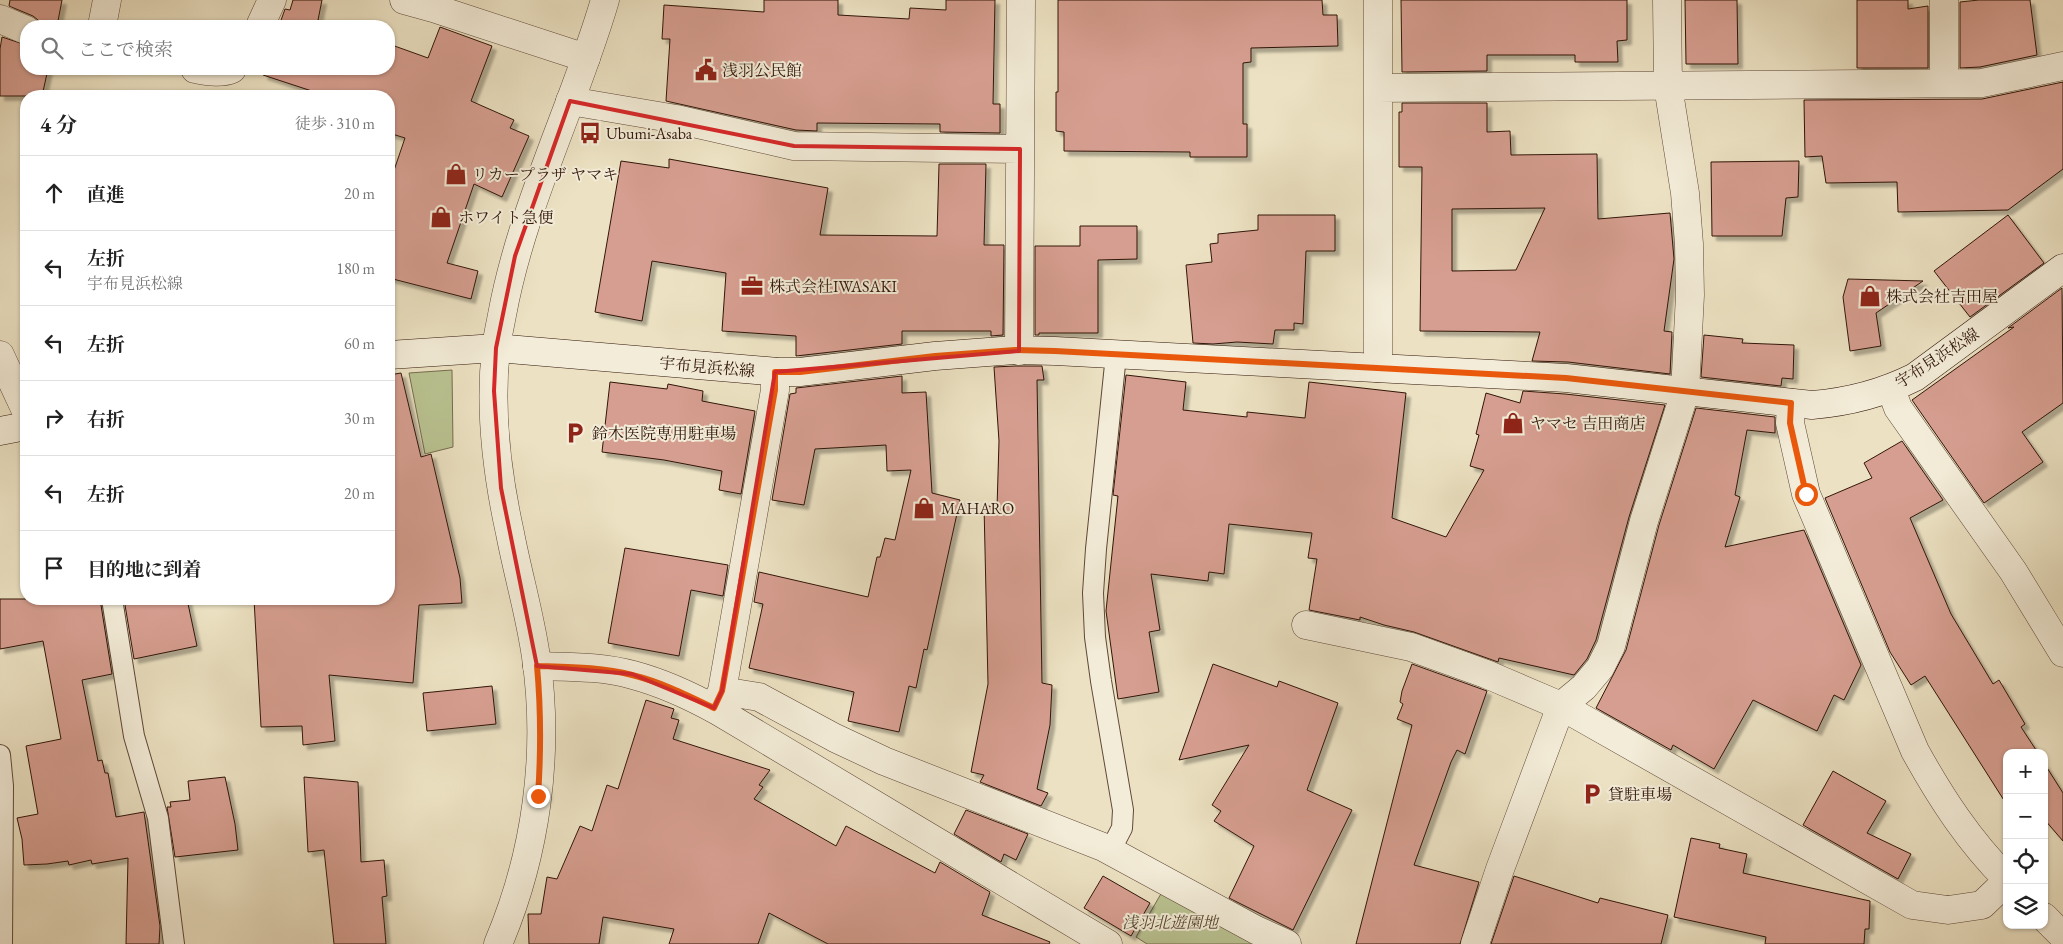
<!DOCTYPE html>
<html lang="ja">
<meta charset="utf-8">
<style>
body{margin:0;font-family:"EB Garamond","Noto Serif JP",serif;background:#f2f2f2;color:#222}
.controls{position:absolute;right:15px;bottom:15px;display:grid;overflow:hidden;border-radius:10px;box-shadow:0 1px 4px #0004}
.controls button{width:45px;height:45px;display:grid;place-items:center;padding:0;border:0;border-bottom:1px solid #e0e0e0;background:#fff;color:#222;font:25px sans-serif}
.stop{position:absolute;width:15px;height:15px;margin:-11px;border:4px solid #ea580c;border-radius:50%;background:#fff}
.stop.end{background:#ea580c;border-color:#fff;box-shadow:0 1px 5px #0008}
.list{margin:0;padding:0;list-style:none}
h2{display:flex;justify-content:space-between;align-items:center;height:65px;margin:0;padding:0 20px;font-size:21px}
h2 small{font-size:16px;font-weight:400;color:#767676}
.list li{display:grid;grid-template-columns:32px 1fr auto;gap:15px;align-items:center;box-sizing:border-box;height:75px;padding:0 20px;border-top:1px solid #e0e0e0}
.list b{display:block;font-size:19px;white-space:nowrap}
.list p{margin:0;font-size:16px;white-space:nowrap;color:#767676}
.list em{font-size:16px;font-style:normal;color:#767676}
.icon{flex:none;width:28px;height:28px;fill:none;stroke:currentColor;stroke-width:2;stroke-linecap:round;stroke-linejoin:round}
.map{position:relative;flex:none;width:2063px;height:944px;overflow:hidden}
.search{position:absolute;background:#fff;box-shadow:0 1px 4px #0004;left:20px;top:20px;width:375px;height:55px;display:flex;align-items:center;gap:12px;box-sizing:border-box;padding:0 18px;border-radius:20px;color:#767676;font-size:19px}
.panel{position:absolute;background:#fff;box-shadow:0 1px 4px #0004;left:20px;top:90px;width:375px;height:515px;border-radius:20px}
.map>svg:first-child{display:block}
</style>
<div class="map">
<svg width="2063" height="944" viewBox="0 0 2063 944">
<defs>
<filter id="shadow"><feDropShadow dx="4.5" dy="4.5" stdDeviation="1" flood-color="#0004"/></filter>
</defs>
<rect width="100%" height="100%" fill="#ece2c3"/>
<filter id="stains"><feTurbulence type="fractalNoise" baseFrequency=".004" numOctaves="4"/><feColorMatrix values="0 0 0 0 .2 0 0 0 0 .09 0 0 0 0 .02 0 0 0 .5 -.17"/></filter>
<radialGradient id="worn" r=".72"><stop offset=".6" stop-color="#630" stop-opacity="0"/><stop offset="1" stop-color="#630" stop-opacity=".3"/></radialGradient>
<path fill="#bac392" stroke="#756c4e" d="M452 370 453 447 425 454 409 373Z
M1162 892 1260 944H1147L1136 937Z"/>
<path fill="#d69e90" stroke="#301509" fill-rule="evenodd" filter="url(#shadow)" d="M10 0H62L57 26H41L38 20 33 16 9 6Z
M293 0H322L318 20 336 26H279L285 9 290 10Z
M764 0H838V15L909 19 910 8 946 10V0H995L993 104H1000V133L940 132V124L817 123V131L796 130 666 101 670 39H662L664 5 764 12Z
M1058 0H1322L1323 15H1337L1338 46 1251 48V62L1243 63V124H1247V157H1190V152L1064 151V132L1056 131V92H1058Z
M1401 0H1627V40L1617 41 1618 62H1575V55H1487V71L1402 72Z
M1685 0H1737L1738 64H1686Z
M1857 0H1908V9L1928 6V68H1857Z
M1979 0H2030L2037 55 1980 67 1960 68V2Z
M440 27 492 46 471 101 514 120 510 128 529 136 502 197 474 184 447 263 478 271 471 299 389 278V185L405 138 389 133V96H327L263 75 265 69H389V44L428 58Z
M2 37 26 45V69H48L42 96H0V49Z
M2063 82V169L2008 210 1898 212 1897 182 1826 183 1822 156 1805 157 1804 100 1982 99Z
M1402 103H1487V132L1510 131 1511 155 1597 154 1598 219 1670 213 1674 259 1664 331 1672 332 1670 374 1568 362 1532 361 1540 332 1420 331 1422 167H1399V112H1402ZM1545 208 1516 270 1452 271V209Z
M669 159 828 188 820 235 937 236 939 164H986L984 245H1004L1003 335 991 336V331H902V344L796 356V336L722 331 726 273 652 261 642 321 595 312 621 161 669 168Z
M1799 161 1798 197 1786 198 1782 236H1712L1711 162Z
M1258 215H1335V251H1306L1303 324 1294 323V330H1275L1273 344 1237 342 1213 344 1193 343 1186 265 1212 262 1210 244 1218 243V234L1258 230Z
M2008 215 2044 263 1970 317 1934 271Z
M1080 226H1137V259L1098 260V333H1039V335H1035V246H1080Z
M1848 279 1923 281 1876 313 1881 346 1850 351 1843 297Z
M2062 288 2063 403 2022 432 2043 462 1984 503 1912 400 2014 327 2008 328Z
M1704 335 1743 339 1742 343 1794 345 1793 379 1782 378 1781 386 1701 377Z
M1015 366H1042L1044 380H1037L1042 683 1052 685 1050 725 1037 789 1048 793 1041 806 980 782 984 775 971 772 988 684 984 505 997 508 999 441 994 367Z
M401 373 421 457 431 454 460 578 462 603 419 605 413 683 329 675 335 741 303 745 302 726 261 727 254 599H389V375Z
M1126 375 1186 382 1183 410 1247 417V412L1305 418 1309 382 1406 393 1392 518 1446 537 1484 470 1470 466 1479 435 1476 434 1486 393 1520 403 1523 391 1565 394 1665 405 1629 517 1596 640 1587 659 1574 675 1499 658 1498 662 1414 632 1384 625 1360 617V620L1309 610 1317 559 1308 558 1312 533 1229 524 1224 574 1209 572 1208 581 1151 574 1160 630 1149 632 1159 692 1118 699 1106 611 1118 496 1113 495Z
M902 376V393L926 392 932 493 960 500 927 650 924 649 916 688 909 686 899 732 848 721 854 692 749 668 763 604 754 602 759 572 868 597 877 557H880L885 538 895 540 911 470 887 471 886 445 815 449 804 505 772 500 790 394 796 393V388Z
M610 382 667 389 668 384 703 391 702 401 755 411 741 494 719 490 722 471 664 460 602 452Z
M1696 408 1775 417V433L1747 430 1735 495 1740 497 1725 547 1804 530 1861 665 1844 700 1834 695 1817 731 1753 700 1714 769 1673 745 1671 750 1596 708 1626 650 1659 525Z
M1902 441 1943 500 1910 518 1951 614 1993 684 1999 680 2025 724 2021 727 2038 753H2007V805L1925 676 1911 685 1890 652 1825 498 1872 478 1864 463Z
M625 548 728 565 723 596 691 590 679 656 608 643Z
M0 599H100L112 674 82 680 98 761 102 760 105 773H108L116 817 144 812 160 926 159 944H126L128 858 92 864 91 860 69 865 68 861 47 864 24 865 22 839 17 818 38 814 26 746 61 739 43 641 0 649Z
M124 599H187L197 646 134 659Z
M1213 664 1277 687 1279 681 1338 703 1307 790 1352 810 1293 930 1229 898 1254 846 1214 821 1221 811 1212 805 1249 745 1179 760Z
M1412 664 1487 691 1465 754 1457 750 1451 762 1414 865 1479 882 1460 944H1356L1412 725 1397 719 1403 704 1400 702 1402 691Z
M492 686 496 724 427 731 423 693Z
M646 700 674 709 671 718 679 720 673 739 770 770 759 785 763 787 754 799 836 846 846 826 935 873 940 862 990 892 982 915 1050 942 1049 944H828L769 913 758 944H669L674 929 603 917 599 944H529L528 914H541L547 877 557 879 580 826 592 831 607 785 618 789Z
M2044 763 2063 793V841L2044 819Z
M1833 771 1886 801 1867 833 1911 854 1898 879 1803 825Z
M225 777 235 824 238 850 175 857 167 807H171L170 802 190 800 188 781Z
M304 777 358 782 361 862 384 860 387 896 382 897 386 944H334L324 850 308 852Z
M966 810 1028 834 1016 860 1004 854 1001 862 954 834Z
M1691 838 1720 844 1719 848 1747 854 1743 873 1870 901 1869 929H1865L1864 944H1765L1766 937 1674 917Z
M1103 876 1150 903 1131 936 1084 908Z
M1514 876 1598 903 1600 898 1668 915 1661 944H1491Z"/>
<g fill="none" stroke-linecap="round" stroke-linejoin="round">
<g stroke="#5f4838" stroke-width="22">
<path id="service" d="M112 599 134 736 158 818 174 944
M0 755 3 786 2 944
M1110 851 1122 828 1123 810 1101 681 1095 637 1093 593 1096 549 1116 355"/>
</g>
<g stroke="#5f4838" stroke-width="29">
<path id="minor" d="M404 0 433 8 586 58
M1944 0V83
M0 19 26 30
M102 26 107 0
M260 26 272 0
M195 69C207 71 220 74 232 69
M1378 88 1982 83 2063 66
M570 101 676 119 794 146 1020 149
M1019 351 1021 0
M0 355 26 411
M1378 368V0
M1891 389 1898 408 2013 571 2063 653
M1791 403 1790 423 1806 494 1915 751C1941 798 1969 841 2007 879
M1306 625 1411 647 1486 674 1561 706 1912 905 1948 910 1982 905 2007 881
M537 666C569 667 602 666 633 675 663 683 691 696 718 711L1108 944
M722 691 759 697 835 738 884 761 1103 847 1256 930 1287 944
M714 707 722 691 775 390V372
M2044 917 2063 936
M1475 944 1500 869 1561 706 1584 687 1600 668 1611 646 1644 521 1685 392 1690 295 1689 244 1685 193 1668 86 1667 0"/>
</g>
<g stroke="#5f4838" stroke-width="29">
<path id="tertiary" d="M498 944C536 855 550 754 536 657 530 615 518 575 510 533 497 474 489 410 496 349 497 338 500 326 502 315 522 206 574 106 605 0"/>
</g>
<g stroke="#301509" stroke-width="29">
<path id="secondary" d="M389 355 496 348 778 372H800L935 356 1015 350 1055 351 1566 378 1812 405C1849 402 1881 394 1915 377L2063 268
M0 431 26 426"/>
</g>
<use href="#service" stroke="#f3ecd8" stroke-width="20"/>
<use href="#minor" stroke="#f3ecd8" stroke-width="28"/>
<use href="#tertiary" stroke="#f3ecd8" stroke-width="28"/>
<use href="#secondary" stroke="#f3ecd8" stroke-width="28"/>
</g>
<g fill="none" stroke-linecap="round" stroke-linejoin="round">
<path stroke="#ea580c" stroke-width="6" d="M538 796C541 752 541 710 537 666 569 667 602 667 632 675 661 682 687 695 714 708L722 691 775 390V372H800L935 356 1015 350 1055 351 1566 378 1791 403 1790 423 1806 494"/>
</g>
<path fill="none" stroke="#d62828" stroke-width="4" stroke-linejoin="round" d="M570 101 794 146 1020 149 1019 351 775 372 722 691 714 708 632 674 537 666 501 488 494 391 496 348 515 256Z"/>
<defs>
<g id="civic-bare" transform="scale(1.725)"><path d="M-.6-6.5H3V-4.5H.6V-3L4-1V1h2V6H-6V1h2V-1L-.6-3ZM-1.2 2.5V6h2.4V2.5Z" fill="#8f2418" stroke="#f3ecd8" stroke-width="2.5" paint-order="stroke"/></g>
<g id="bus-bare" transform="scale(1.725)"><path d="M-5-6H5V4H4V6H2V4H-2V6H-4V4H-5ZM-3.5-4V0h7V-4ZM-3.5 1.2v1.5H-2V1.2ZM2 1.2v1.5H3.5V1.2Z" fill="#8f2418" stroke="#f3ecd8" stroke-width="2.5" paint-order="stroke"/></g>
<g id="shop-bare" transform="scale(1.725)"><path d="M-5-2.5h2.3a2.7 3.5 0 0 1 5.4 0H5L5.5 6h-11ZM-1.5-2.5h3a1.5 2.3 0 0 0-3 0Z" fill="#8f2418" stroke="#f3ecd8" stroke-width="2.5" paint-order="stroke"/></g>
<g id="office-bare" transform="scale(1.725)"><path d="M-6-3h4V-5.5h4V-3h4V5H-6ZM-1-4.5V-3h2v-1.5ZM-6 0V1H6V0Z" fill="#8f2418" stroke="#f3ecd8" stroke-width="2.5" paint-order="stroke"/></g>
<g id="parking-bare" transform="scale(1.725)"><path d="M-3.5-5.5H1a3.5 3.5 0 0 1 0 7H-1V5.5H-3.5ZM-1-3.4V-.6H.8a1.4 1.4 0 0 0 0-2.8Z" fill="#8f2418" stroke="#f3ecd8" stroke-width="2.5" paint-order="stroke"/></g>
</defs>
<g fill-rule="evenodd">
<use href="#civic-bare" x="706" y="70"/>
<use href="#bus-bare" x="590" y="133"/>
<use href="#shop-bare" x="456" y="174"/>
<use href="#shop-bare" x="441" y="217"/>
<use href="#office-bare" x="752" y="286"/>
<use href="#shop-bare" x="1870" y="296"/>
<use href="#shop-bare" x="1513" y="423"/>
<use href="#parking-bare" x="575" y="433"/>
<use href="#shop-bare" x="924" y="508"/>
<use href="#parking-bare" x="1592" y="794"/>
</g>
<g text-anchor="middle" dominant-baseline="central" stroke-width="4" stroke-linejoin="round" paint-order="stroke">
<g font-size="16" fill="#301509" stroke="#f3ecd8" text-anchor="start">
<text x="722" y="70">浅羽公民館</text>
<text x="606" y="133">Ubumi-Asaba</text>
<text x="472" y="174">リカープラザ ヤマキ</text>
<text x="458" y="217">ホワイト急便</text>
<text x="769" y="286">株式会社IWASAKI</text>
<text x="1886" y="296">株式会社吉田屋</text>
<text x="1530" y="423">ヤマセ 吉田商店</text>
<text x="592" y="433">鈴木医院専用駐車場</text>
<text x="941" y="508">MAHARO</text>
<text x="1608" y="794">貸駐車場</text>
</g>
<g font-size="16" fill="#301509" stroke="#f3ecd8">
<text transform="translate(1937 358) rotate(-33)">宇布見浜松線</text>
<text transform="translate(707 367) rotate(5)">宇布見浜松線</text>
</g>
<g font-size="16" font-style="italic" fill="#594932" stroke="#f3ecd8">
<text x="1170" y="922">浅羽北遊園地</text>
</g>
</g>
<rect width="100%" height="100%" filter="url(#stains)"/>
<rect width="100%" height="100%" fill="url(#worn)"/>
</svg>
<div class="controls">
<button>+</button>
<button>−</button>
<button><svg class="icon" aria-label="locate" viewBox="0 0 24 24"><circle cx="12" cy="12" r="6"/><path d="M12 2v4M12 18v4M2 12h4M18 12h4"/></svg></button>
<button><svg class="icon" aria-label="layers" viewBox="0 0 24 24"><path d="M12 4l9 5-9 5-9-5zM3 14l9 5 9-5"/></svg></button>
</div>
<div class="stop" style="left:1806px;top:494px"></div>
<div class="stop end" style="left:538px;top:796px"></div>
<div class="search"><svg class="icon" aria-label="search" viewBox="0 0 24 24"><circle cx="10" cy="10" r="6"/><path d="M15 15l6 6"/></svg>ここで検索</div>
<section class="panel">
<h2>4 分<small>徒歩 · 310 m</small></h2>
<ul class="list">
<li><svg class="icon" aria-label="ahead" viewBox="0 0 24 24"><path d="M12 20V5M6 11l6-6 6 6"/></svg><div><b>直進</b></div><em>20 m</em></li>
<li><svg class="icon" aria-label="left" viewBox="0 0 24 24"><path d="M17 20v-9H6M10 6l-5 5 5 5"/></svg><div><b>左折</b><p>宇布見浜松線</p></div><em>180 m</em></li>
<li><svg class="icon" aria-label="left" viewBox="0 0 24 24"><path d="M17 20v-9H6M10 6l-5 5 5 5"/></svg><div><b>左折</b></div><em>60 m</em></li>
<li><svg class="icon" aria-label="right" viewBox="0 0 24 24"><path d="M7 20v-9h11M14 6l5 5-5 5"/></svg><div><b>右折</b></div><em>30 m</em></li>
<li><svg class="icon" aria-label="left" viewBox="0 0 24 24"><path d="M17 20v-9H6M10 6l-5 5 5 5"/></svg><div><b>左折</b></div><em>20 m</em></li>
<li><svg class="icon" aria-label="arrive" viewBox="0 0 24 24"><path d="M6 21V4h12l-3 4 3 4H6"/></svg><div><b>目的地に到着</b></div></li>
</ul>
</section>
</div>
